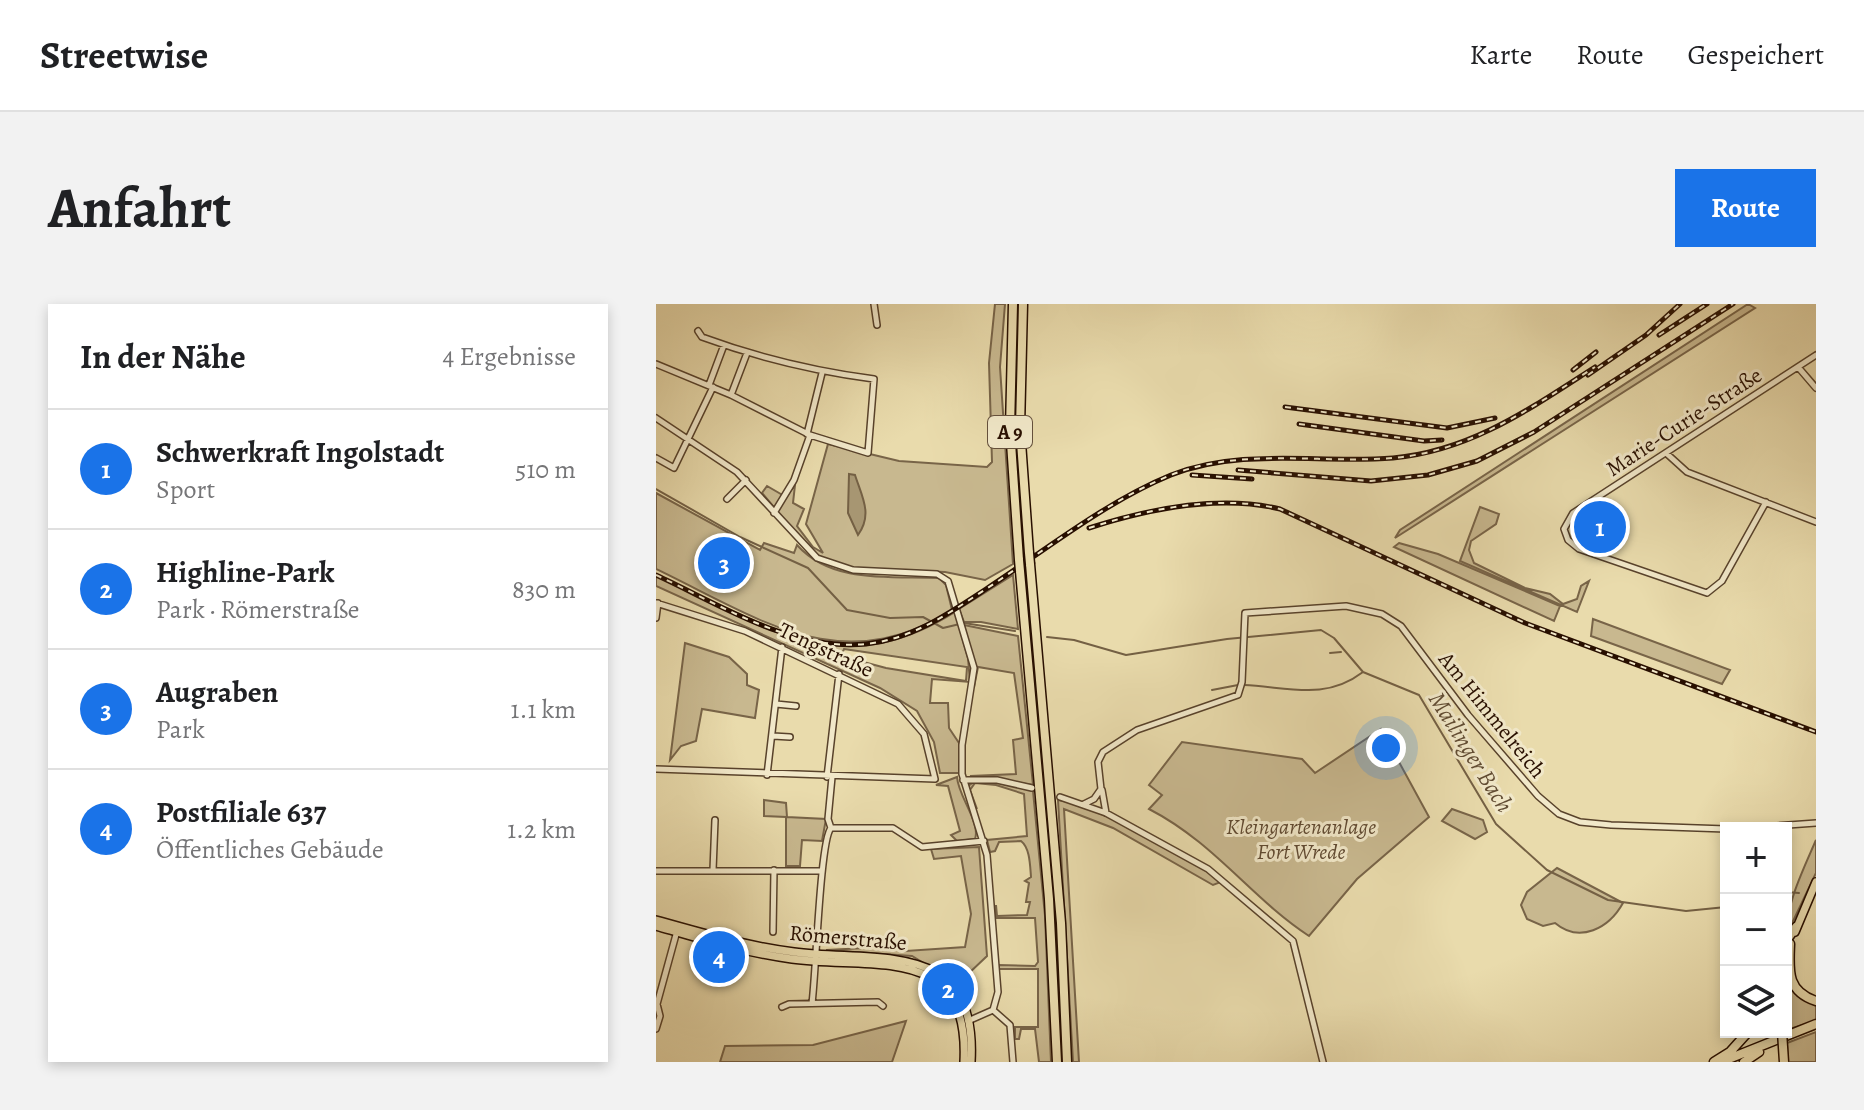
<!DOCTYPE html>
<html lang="de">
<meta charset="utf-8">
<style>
body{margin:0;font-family:Alegreya,serif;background:#f2f2f2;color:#202124}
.controls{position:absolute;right:24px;bottom:24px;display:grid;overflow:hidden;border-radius:0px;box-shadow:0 4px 12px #0003}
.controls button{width:72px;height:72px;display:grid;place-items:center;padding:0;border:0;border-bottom:2px solid #e0e0e0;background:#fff;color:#202124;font:40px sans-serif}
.you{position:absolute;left:730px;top:444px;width:28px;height:28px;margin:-20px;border:6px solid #fff;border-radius:50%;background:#1a73e8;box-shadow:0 0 0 12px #1a73e833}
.badge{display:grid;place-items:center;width:52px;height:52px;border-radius:50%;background:#1a73e8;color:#fff;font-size:26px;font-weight:700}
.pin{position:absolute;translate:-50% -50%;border:4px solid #fff;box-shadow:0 2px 8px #0006}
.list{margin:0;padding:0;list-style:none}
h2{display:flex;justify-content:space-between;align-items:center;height:104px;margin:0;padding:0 32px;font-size:34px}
h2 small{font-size:26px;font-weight:400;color:#757577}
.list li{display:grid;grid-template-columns:52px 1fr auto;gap:24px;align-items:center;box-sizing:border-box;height:120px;padding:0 32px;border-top:2px solid #e0e0e0}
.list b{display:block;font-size:30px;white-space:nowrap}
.list p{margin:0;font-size:26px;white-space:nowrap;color:#757577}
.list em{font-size:26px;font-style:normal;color:#757577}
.icon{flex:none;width:44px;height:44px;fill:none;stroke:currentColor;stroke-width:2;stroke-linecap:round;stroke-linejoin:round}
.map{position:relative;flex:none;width:1160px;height:758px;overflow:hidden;border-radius:0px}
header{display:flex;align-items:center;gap:48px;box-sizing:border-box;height:112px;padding:0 40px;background:#fff;border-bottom:2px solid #e0e0e0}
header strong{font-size:38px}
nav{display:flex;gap:44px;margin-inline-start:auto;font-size:28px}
.intro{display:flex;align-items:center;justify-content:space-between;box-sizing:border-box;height:192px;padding:0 48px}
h1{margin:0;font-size:56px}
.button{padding:20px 36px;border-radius:0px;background:#1a73e8;color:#fff;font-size:28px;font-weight:700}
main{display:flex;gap:48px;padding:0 48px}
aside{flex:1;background:#fff;border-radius:0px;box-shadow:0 4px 12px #0003}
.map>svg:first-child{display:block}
</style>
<header>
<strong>Streetwise</strong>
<nav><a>Karte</a><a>Route</a><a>Gespeichert</a></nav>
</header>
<div class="intro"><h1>Anfahrt</h1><a class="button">Route</a></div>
<main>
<aside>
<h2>In der Nähe<small>4 Ergebnisse</small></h2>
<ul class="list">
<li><span class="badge">1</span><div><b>Schwerkraft Ingolstadt</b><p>Sport</p></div><em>510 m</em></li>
<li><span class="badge">2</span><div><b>Highline-Park</b><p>Park · Römerstraße</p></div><em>830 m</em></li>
<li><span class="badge">3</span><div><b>Augraben</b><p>Park</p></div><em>1.1 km</em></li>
<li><span class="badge">4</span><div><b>Postfiliale 637</b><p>Öffentliches Gebäude</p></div><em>1.2 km</em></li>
</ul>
</aside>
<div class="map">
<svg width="1160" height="758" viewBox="0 0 1160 758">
<rect width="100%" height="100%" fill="#e9dbac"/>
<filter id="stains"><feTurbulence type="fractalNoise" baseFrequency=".0025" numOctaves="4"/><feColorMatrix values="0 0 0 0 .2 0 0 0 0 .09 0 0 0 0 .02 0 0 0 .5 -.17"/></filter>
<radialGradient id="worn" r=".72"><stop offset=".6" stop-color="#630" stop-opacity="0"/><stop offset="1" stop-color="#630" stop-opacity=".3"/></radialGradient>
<path fill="#c8b88f" stroke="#786448" stroke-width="2" fill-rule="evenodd" d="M339 0H349L344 63 357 260 329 276 289 268 196 264 172 257 154 246 106 189 111 182 130 193 139 181 137 199 148 205 141 222 157 243 167 249 150 220 172 140 243 157 331 163 336 158 333 59Z
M1092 0 1099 4 739 234 744 226Z
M0 189 104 246 108 239 138 249 141 241C176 280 234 272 283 274L290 281 296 306C185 376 104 315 0 265Z
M824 203 843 210 840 220 815 237 813 246 818 259 869 284 894 290 907 300 921 295 925 282 933 277 921 308 804 257Z
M743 239 782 250 904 302 898 317 738 243Z
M357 271 362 325 325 318H308L303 305Z
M0 272C108 322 183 381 299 308L312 354 314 378 276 375 274 399H292L293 424 303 439V469H284L278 438 261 407 224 384 0 282ZM188 345 311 363 310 377 230 364 185 352Z
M937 315 1074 366 1066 380 935 332Z
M308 321 362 332 377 481 314 472 360 470 357 436 367 434 358 369 322 363 318 383 319 362Z
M29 339 73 353 91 370V381L103 386 99 414 46 405 40 437 25 442 14 456Z
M725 425 773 513 701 575 653 632C595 594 559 539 493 505L506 491 493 481 526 438 646 455 659 469Z
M301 473C302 492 325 519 319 535L301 537 295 531 304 527 292 482 280 481Z
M318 478 348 479 377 487 389 612 395 758H383L379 725H365L363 735H359V723H382V665H343V661L379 662 382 658 379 614H339L340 601 341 612 371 611 374 598H370L373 579 369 577 375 573C374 561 374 544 365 537L343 538 339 547 334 548 331 536 371 532 368 490 340 481 319 479 314 486 321 505 312 482Z
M108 496 130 499 131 513 170 515 166 537 146 536 144 562H130V513L108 512Z
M402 496C437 500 537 554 565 578L557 581 457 524 408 505 423 758H417Z
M796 505 827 516 831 528 819 535 786 517Z
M1160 536V569L1130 632C1130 600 1147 566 1160 536Z
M323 543 331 652 312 670 306 689 300 680 284 697 280 692 295 676 256 652 170 646 249 642 250 647 309 643 315 610 305 552 278 555 275 545Z
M901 564 967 599C953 624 924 640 899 619L887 622 871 615 865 601 871 588Z
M1130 669 1138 688 1160 699V717L1130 726Z
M250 717 236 758H64L69 742 157 741Z
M1160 728V758H1132L1131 739Z"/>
<path fill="#a79672" stroke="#746044" stroke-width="2" d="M193 170 199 171C206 193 217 210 202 231L192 209Z"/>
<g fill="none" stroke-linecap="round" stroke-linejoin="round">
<path stroke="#746044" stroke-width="2" d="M0 185 84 233 152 264 191 306 234 314 267 313 287 324 308 319 359 327
M391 333 418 336 470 351 571 335 665 326 678 334 707 368 763 391 840 520 891 566 952 596 1030 607 1070 603
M674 349 685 348
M588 381C633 383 669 397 707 368
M556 386 582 381
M1130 588 1143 589"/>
<g stroke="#58422b" stroke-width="8">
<path id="minor" d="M218 0 221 21
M0 60 75 91 154 131 212 149 218 75C158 67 103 54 46 33L42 27
M1142 63 1160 84
M53 81 68 41
M75 91 91 49
M0 114 81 168 161 254 197 266 281 270 292 277 318 364 306 441V470L331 551 342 688 337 706 312 717
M151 130 166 69
M1010 149 1031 168 1160 218
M0 154 18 164 57 83
M71 195 90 176
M1110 198 1066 277 1051 289 923 245 912 236 908 225 917 209 1160 51
M118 209 138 176 154 131
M0 299 89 327 242 400 268 430 279 475 0 465
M0 314 2 299
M120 400 140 402
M117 432 134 433
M111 471 126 343
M171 473 183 370
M307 476H341L376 484
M446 486 450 509
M404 493 450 509 552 565 637 637 667 758
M428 500 438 495 445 485 442 458 447 448 481 426 582 391 586 378 589 309 690 302 726 310 745 322 812 411 882 492 903 510 924 518 955 521 1070 525
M175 524H237L266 543 328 537
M175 524 172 515 176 473
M1093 524 1160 519
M57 566 59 516
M0 567H166
M117 628 118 566
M156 699C160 671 164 536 175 524
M126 703 133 700 222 698 227 702
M337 706 354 721 357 758
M0 725 4 712 1 700 21 627"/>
</g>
<g stroke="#280f00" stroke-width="10">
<path id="major" d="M0 616C46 629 91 642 138 648 222 659 322 633 315 758
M0 622C45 635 90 649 136 655 217 666 314 638 308 758
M1139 628 1160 578"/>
</g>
<g stroke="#280f00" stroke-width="11">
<path id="highway" d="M357 0 354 124 363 256
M367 0 364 124 373 249
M374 260 405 619 411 758
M364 267 393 595 401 758
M1130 637 1140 623
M1134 640C1133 666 1130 687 1160 697
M1058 758 1074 748 1092 728
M1065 758 1160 720
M1088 758 1103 748"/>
</g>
<use href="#minor" stroke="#f1e8c9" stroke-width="5"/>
<use href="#major" stroke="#e9dbac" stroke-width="7"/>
<use href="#highway" stroke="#e9dbac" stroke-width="8"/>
<g stroke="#280f00" stroke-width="5">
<path id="rail" d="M1003 31 1051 0
M917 66 940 48
M932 71 990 31 1024 0
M629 103 791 124 839 114
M643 120 768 137 786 136
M582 166 715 177 772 171 821 157 878 128 1077 0
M536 171 596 175
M433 224C492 205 562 190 624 205L869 319 1160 428
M0 271C65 301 135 347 210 340 256 335 292 310 330 285 388 247 451 197 515 171 586 143 663 160 737 154 815 147 875 104 939 63"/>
</g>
<use href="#rail" stroke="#f1e8c9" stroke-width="2" stroke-dasharray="6" stroke-linecap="butt"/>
<g stroke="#280f00" stroke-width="11" stroke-linecap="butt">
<path id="highway-bridge" d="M373 249 374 260
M363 256 364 267
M1126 728 1128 758"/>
</g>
<use href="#highway-bridge" stroke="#e9dbac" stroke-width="8"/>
</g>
<g text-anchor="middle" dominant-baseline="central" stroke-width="6" stroke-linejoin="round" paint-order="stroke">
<rect fill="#f1e8c9" stroke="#64503c" stroke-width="2" x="332" y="112" width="44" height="32" rx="6"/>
<g font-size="20" font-weight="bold" fill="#280f00">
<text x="354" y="128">A 9</text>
</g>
<g font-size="22" fill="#280f00" stroke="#f1e8c9">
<text transform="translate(1028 118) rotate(-33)">Marie-Curie-Straße</text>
<text transform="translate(170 346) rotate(25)">Tengstraße</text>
<text transform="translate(836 411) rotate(51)">Am Himmelreich</text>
<text transform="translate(192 634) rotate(5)">Römerstraße</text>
</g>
<g font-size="22" font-style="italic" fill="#604a32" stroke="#f1e8c9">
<text x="645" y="523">Kleingartenanlage<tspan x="645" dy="25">Fort Wrede</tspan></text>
</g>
<g font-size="24" font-style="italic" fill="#614c33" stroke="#f1e8c9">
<text transform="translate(815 448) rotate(58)">Mailinger Bach</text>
</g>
</g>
<rect width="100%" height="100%" filter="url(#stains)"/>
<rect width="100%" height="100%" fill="url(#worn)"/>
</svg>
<div class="controls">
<button>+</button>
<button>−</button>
<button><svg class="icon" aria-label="layers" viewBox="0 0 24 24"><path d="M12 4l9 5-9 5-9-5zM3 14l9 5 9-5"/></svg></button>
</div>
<div class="you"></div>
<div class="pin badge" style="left:944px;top:223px">1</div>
<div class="pin badge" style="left:292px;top:685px">2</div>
<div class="pin badge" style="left:68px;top:259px">3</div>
<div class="pin badge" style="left:63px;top:653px">4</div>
</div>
</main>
